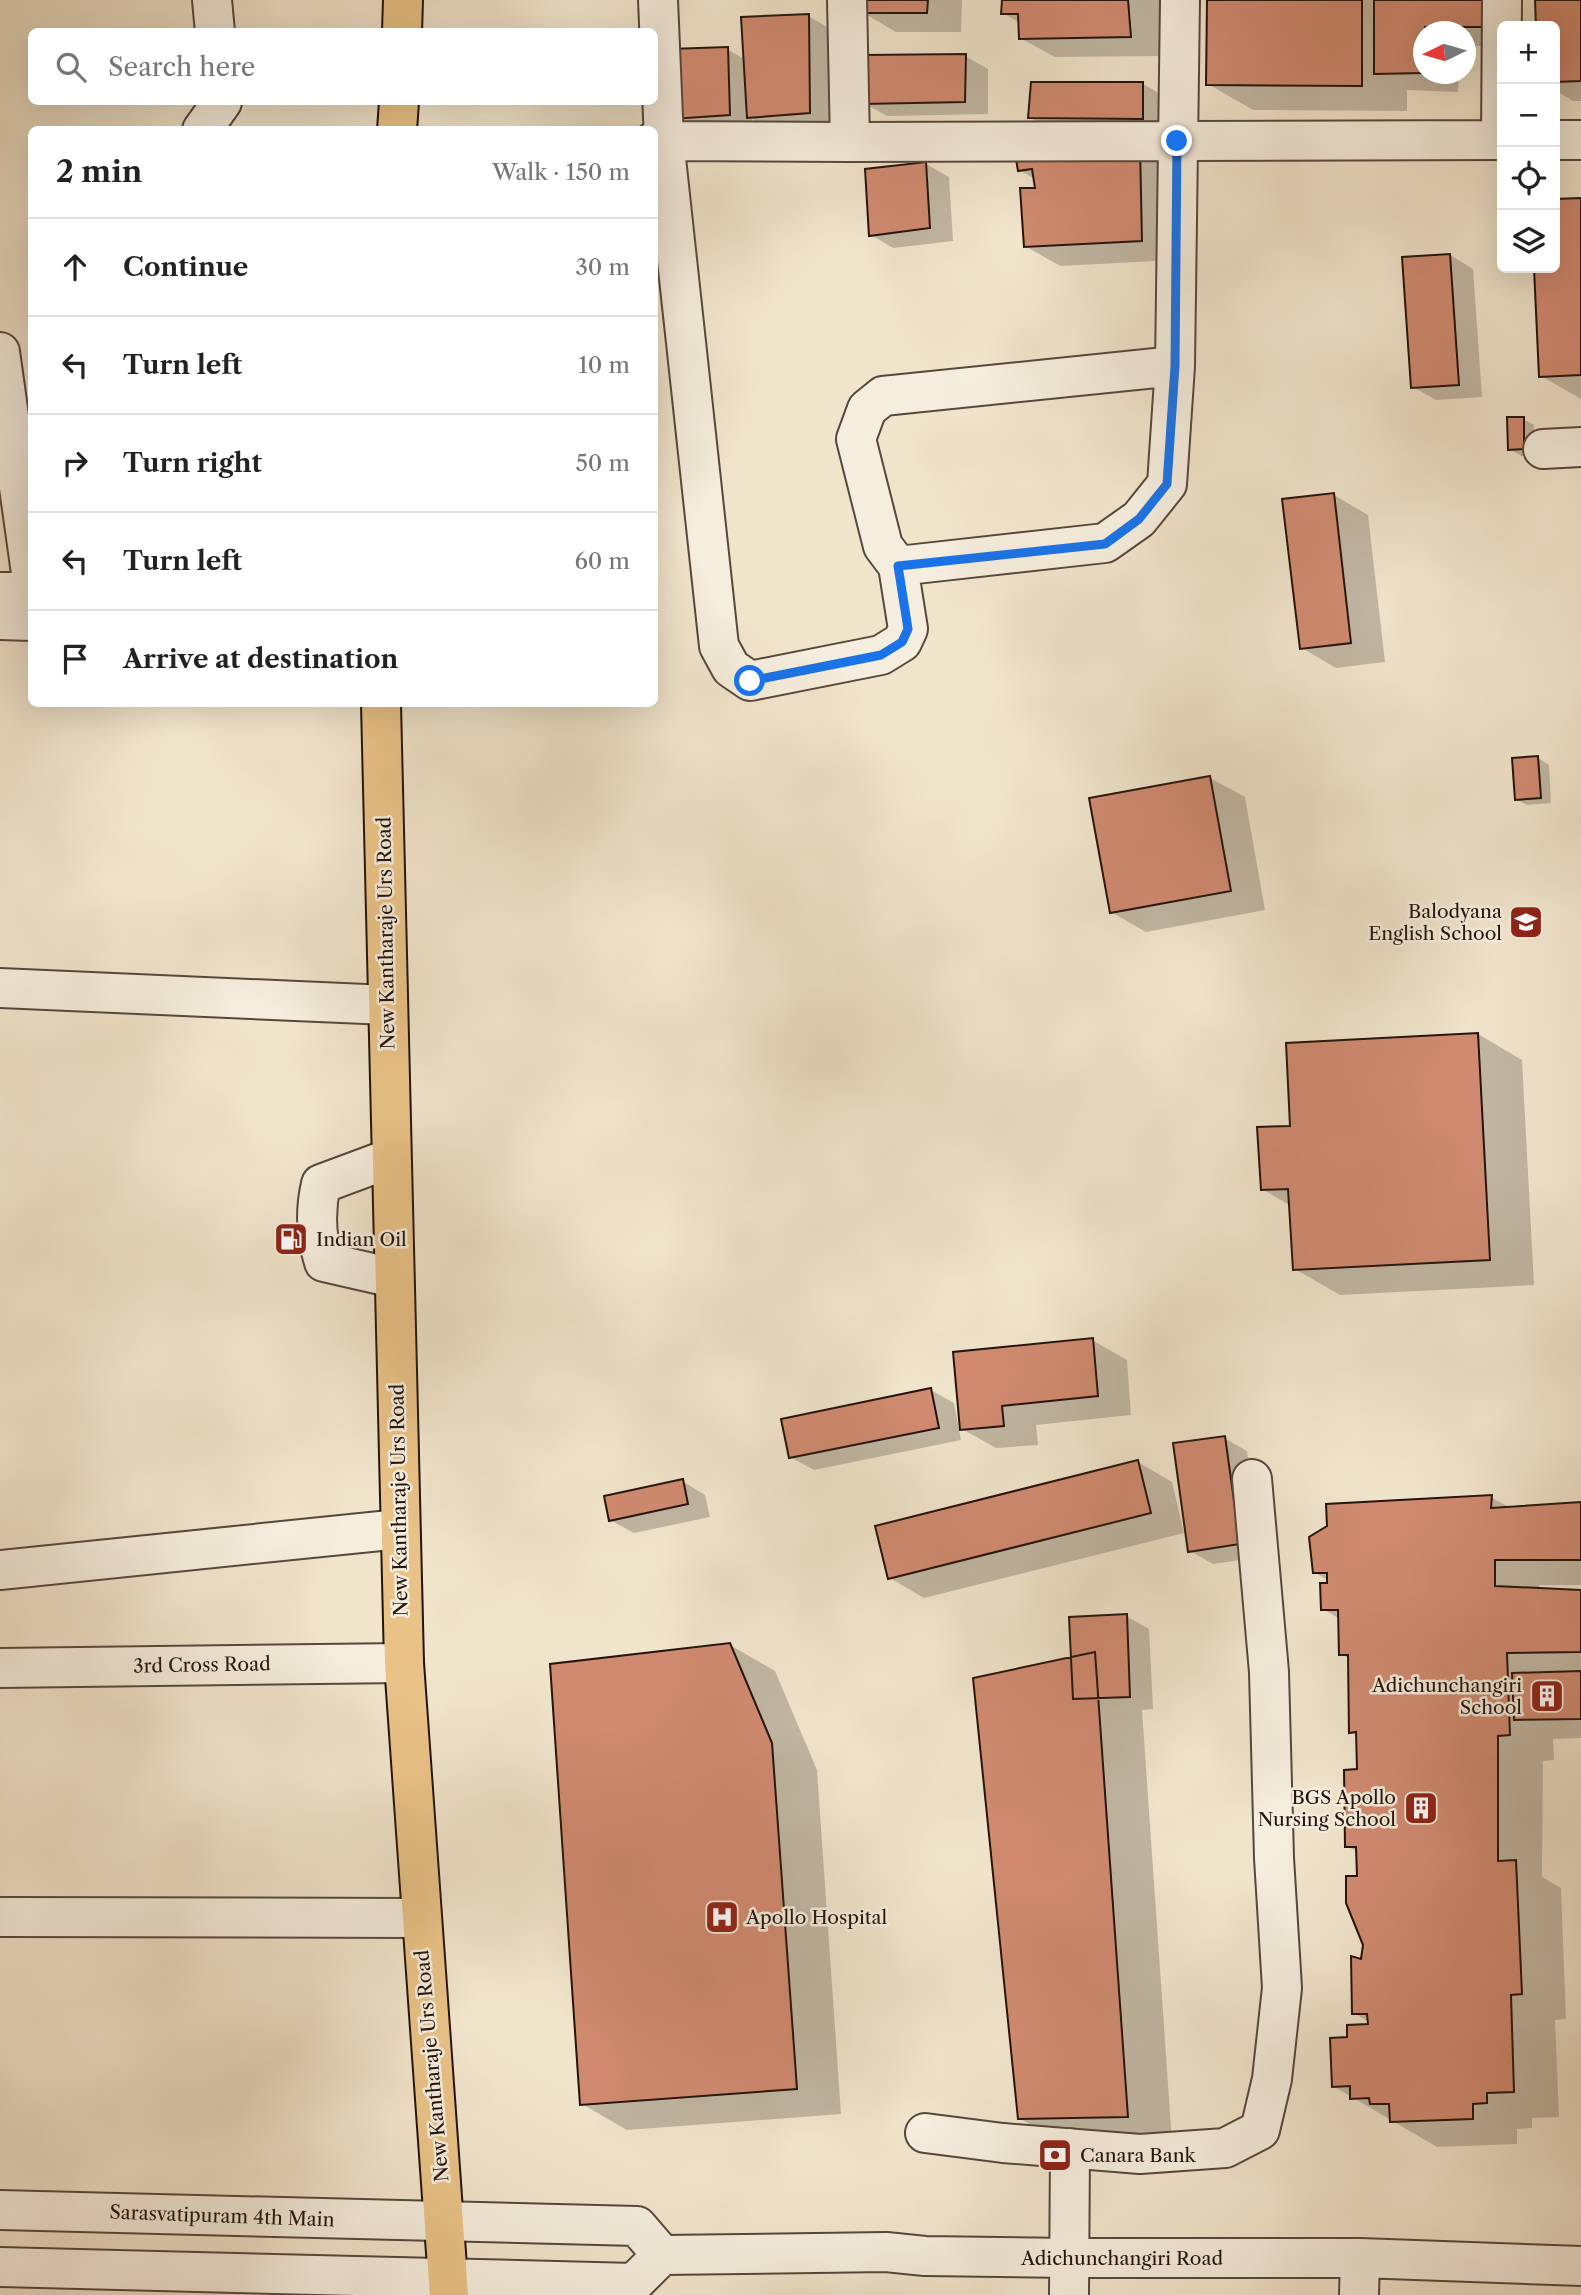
<!DOCTYPE html>
<meta charset="utf-8">
<style>
body{margin:0;font-family:"Libre Caslon Text",serif;background:#f6f6f6;color:#222}
.controls{position:absolute;right:21px;top:21px;display:grid;overflow:hidden;border-radius:10px;box-shadow:0 7px 28px #0002}
.controls button{width:63px;height:63px;display:grid;place-items:center;padding:0;border:0;border-bottom:2px solid #e0e0e0;background:#fff;color:#222;font:35px sans-serif}
.compass{position:absolute;left:1413px;top:21px;width:63px;height:63px;border-radius:50%;background:#fff;box-shadow:0 7px 28px #0002;rotate:265deg}
.stop{position:absolute;width:21px;height:21px;margin:-16px;border:5px solid #1a73e8;border-radius:50%;background:#fff}
.stop.end{background:#1a73e8;border-color:#fff;box-shadow:0 2px 7px #0008}
.list{margin:0;padding:0;list-style:none}
h2{display:flex;justify-content:space-between;align-items:center;height:91px;margin:0;padding:0 28px;font-size:30px}
h2 small{font-size:23px;font-weight:400;color:#767676}
.list li{display:grid;grid-template-columns:46px 1fr auto;gap:21px;align-items:center;box-sizing:border-box;height:98px;padding:0 28px;border-top:2px solid #e0e0e0}
.list b{display:block;font-size:26px;white-space:nowrap}
.list em{font-size:23px;font-style:normal;color:#767676}
.icon{flex:none;width:38px;height:38px;fill:none;stroke:currentColor;stroke-width:2;stroke-linecap:round;stroke-linejoin:round}
.map{position:relative;flex:none;width:1581px;height:2295px;overflow:hidden}
.search{position:absolute;background:#fff;box-shadow:0 7px 28px #0002;left:28px;top:28px;width:630px;height:77px;display:flex;align-items:center;gap:18px;box-sizing:border-box;padding:0 24px;border-radius:10px;color:#767676;font-size:26px}
.panel{position:absolute;background:#fff;box-shadow:0 7px 28px #0002;left:28px;top:126px;width:630px;height:581px;border-radius:10px}
.map>svg:first-child{display:block}
</style>
<div class="map">
<svg width="1581" height="2295" viewBox="0 0 1581 2295">
<rect width="100%" height="100%" fill="#f0e4cb"/>
<filter id="stains"><feTurbulence type="fractalNoise" baseFrequency=".00286" numOctaves="4"/><feColorMatrix values="0 0 0 0 .2 0 0 0 0 .09 0 0 0 0 .02 0 0 0 .5 -.17"/></filter>
<radialGradient id="worn" r=".72"><stop offset=".6" stop-color="#630" stop-opacity="0"/><stop offset="1" stop-color="#630" stop-opacity=".3"/></radialGradient>
<path fill="#0003" d="M862 0H962L961 32H896L862 12Z
M1004 0H1161L1164 56 1055 57 1020 38V23L1003 13Z
M1209 0H1516L1502 46H1466V32H1424V74H1459L1458 92 1407 90V111L1253 110 1208 84Z
M1537 0H1581V101H1573L1555 90V26H1538Z
M808 16 843 36 844 132 783 137 752 119V127L697 132 674 118 727 49 746 60Z
M965 56 988 69V114L887 116 864 103Z
M1143 84 1166 97V131L1052 130 1029 117Z
M1139 149 1174 169 1175 260 1060 266 1025 246 1037 190 1035 179 1019 170Z
M926 164 949 177 953 241 893 248 871 235Z
M1581 199V399L1541 376 1536 268H1555V201Z
M1450 255 1473 269 1482 397 1436 400 1413 387Z
M1523 419 1534 425 1535 455 1521 456 1510 449Z
M1334 495 1368 515 1385 662 1336 668 1302 648Z
M1538 758 1549 765 1551 803 1527 805 1516 799Z
M1210 778 1245 797 1265 910 1146 932 1111 912Z
M1478 1034 1522 1060 1534 1285 1340 1295 1295 1269 1291 1206 1262 1189 1292 1127Z
M1092 1340 1127 1360 1131 1415 1036 1425 1038 1445 996 1448 962 1429Z
M931 1390 954 1403 961 1440 814 1470 790 1457Z
M1224 1438 1247 1451 1262 1557 1213 1564 1190 1551Z
M1138 1462 1172 1482 1184 1533 924 1598 890 1578Z
M682 1481 705 1495 710 1517 634 1533 610 1520Z
M1491 1497 1512 1509 1581 1504V1585H1539L1540 1590 1581 1592V1738L1553 1739 1554 1760 1543 1761 1542 1877 1561 1888 1566 2019 1555 2020 1559 2117 1532 2118V2128L1517 2129V2144L1437 2147 1333 2086 1349 2039 1370 2026 1369 2022 1354 2013 1365 1945 1358 1852 1347 1846 1359 1771 1358 1736 1350 1732V1659L1341 1654 1340 1619 1323 1609 1329 1581 1314 1572Z
M1126 1616 1149 1629 1153 1709 1142 1710 1172 2142 1064 2144 1019 2118 1073 1658Z
M730 1645 775 1671 817 1770 841 2114 627 2130 582 2104Z"/>
<path fill="#d08a70" stroke="#25130d" stroke-width="2" d="M861 0H928L927 13H860Z
M1002 0H1128L1131 37 1019 39 1018 14H1001Z
M1207 0H1362V86L1206 85Z
M1374 0H1482V27H1425L1424 73 1374 74Z
M1535 0H1581V81L1555 82V26H1536Z
M809 14 810 113 747 118 741 17Z
M728 47 730 115 672 119 669 49Z
M966 54 965 102 862 104V55Z
M1031 82H1143V119L1028 118Z
M1140 147 1142 241 1024 247 1020 188H1035L1032 169 1018 171 1015 153Z
M926 162 930 228 869 236 865 169Z
M1581 198V375L1539 377 1534 268H1555V199Z
M1450 254 1459 385 1411 388 1402 257Z
M1507 417H1524V449L1508 450Z
M1334 493 1351 643 1300 649 1282 499Z
M1538 756 1541 798 1515 800 1512 758Z
M1210 776 1231 891 1110 913 1089 798Z
M1478 1033 1490 1260 1293 1270 1288 1189 1261 1190 1257 1127 1290 1126 1286 1043Z
M1093 1338 1098 1396 1002 1406 1004 1426 960 1430 953 1352Z
M931 1388 939 1428 789 1458 781 1419Z
M1225 1436 1240 1544 1188 1552 1173 1443Z
M1138 1460 1151 1513 888 1579 875 1526Z
M683 1479 688 1504 609 1521 604 1496Z
M1492 1495 1491 1508 1581 1502V1560H1495V1586L1581 1590V1652L1507 1653 1510 1735 1498 1736V1861L1516 1860 1522 1994 1511 1995 1514 2092 1487 2093V2103L1473 2104V2119L1390 2122 1389 2104H1370L1369 2098 1350 2099V2086L1332 2087 1330 2038 1347 2037V2025L1368 2024 1367 2014H1352L1351 1956 1361 1959 1363 1945 1346 1903V1876H1357L1356 1847H1345L1344 1770 1357 1769 1356 1732 1349 1733 1348 1655H1339L1338 1610H1321L1320 1583H1327V1573H1313L1309 1537 1327 1526 1326 1504Z
M1127 1614 1130 1697 1073 1699 1069 1617Z
M730 1643 772 1743 797 2089 580 2105 550 1664Z
M1095 1652 1128 2117 1018 2119 973 1678Z
M1581 1671V1719L1514 1720 1512 1673Z"/>
<g fill="none" stroke-linecap="round" stroke-linejoin="round">
<g stroke="#58473c" stroke-width="42">
<path id="minor" d="M212 0 215 32
M658 0 664 140 719 646 731 668 750 681 881 655 902 642 908 629 898 566 883 546 856 439 867 409 883 396 1175 366
M847 0 850 142
M202 130 222 102
M1501 140 1502 0
M1555 140H1581
M654 141 850 142 1502 140
M0 352 32 580
M1543 449 1581 447
M898 566 1105 543 1139 519 1167 484 1175 366 1180 0
M0 592H32
M0 620 32 621
M0 988 388 1005
M391 1158 321 1184C315 1210 316 1237 324 1262L394 1278
M0 1570 400 1529
M0 1668 404 1663
M0 1917 420 1918
M925 2133 1003 2143 1140 2154 1225 2148 1260 2130 1272 2079 1282 1988 1274 1858 1269 1672 1252 1479
M0 2210 637 2226 662 2255
M0 2267 634 2283 662 2255 886 2252 925 2256 1070 2258H1360L1581 2266
M1069 2295 1070 2148
M1359 2295 1360 2258"/>
</g>
<g stroke="#25130d" stroke-width="42">
<path id="major" d="M402 32 403 0
M397 130 399 102
M381 704 404 1663 449 2295"/>
</g>
<use href="#minor" stroke="#f5eddd" stroke-width="38"/>
<use href="#major" stroke="#e8c286" stroke-width="38"/>
</g>
<g fill="none" stroke-linecap="round" stroke-linejoin="round">
<path stroke="#1a73e8" stroke-width="9" d="M750 681 881 655 902 642 908 629 898 566 1105 544 1139 519 1167 484 1175 366 1177 141"/>
</g>
<defs>
<g id="school-square" transform="scale(1.75)"><rect x="-9" y="-9" width="18" height="18" rx="4" fill="#8f2418" stroke="#f5eddd"/><path d="M0-5L7-2L0 1L-7-2ZM-4 1L0 2.5L4 1V4Q0 6-4 4Z" fill="#fff"/></g>
<g id="fuel-square" transform="scale(1.75)"><rect x="-9" y="-9" width="18" height="18" rx="4" fill="#8f2418" stroke="#f5eddd"/><path d="M-5.5-6h7V0h2V4h1.3V-2.5L3-4.5l.8-.8L6-3V5H2.5V1h-1V6h-7ZM-4.2-4.7v3.2H.2V-4.7Z" fill="#fff"/></g>
<g id="building-square" transform="scale(1.75)"><rect x="-9" y="-9" width="18" height="18" rx="4" fill="#8f2418" stroke="#f5eddd"/><path d="M-4-6H4V6H1V3H-1V6H-4ZM-2.5-4.3h1.7v1.8h-1.7ZM.8-4.3h1.7v1.8H.8ZM-2.5-1h1.7V.8h-1.7ZM.8-1h1.7V.8H.8Z" fill="#fff"/></g>
<g id="hospital-square" transform="scale(1.75)"><rect x="-9" y="-9" width="18" height="18" rx="4" fill="#8f2418" stroke="#f5eddd"/><path d="M-5-5h3v3.5h4V-5h3V5h-3V1.5h-4V5h-3Z" fill="#fff"/></g>
<g id="bank-square" transform="scale(1.75)"><rect x="-9" y="-9" width="18" height="18" rx="4" fill="#8f2418" stroke="#f5eddd"/><path d="M-6-4H6V4H-6ZM0-2.3a2.3 2.3 0 1 0 0 4.6a2.3 2.3 0 1 0 0-4.6Z" fill="#fff"/></g>
</defs>
<g fill-rule="evenodd">
<use href="#school-square" x="1526" y="922"/>
<use href="#fuel-square" x="291" y="1239"/>
<use href="#building-square" x="1547" y="1696"/>
<use href="#building-square" x="1421" y="1808"/>
<use href="#hospital-square" x="722" y="1917"/>
<use href="#bank-square" x="1055" y="2155"/>
</g>
<g text-anchor="middle" dominant-baseline="central" stroke-width="5" stroke-linejoin="round" paint-order="stroke">
<g font-size="19" fill="#25130d" stroke="#f5eddd" text-anchor="end">
<text x="1502" y="911">Balodyana<tspan x="1502" dy="22">English School</tspan></text>
<text x="316" y="1239" text-anchor="start">Indian Oil</text>
<text x="1522" y="1685">Adichunchangiri<tspan x="1522" dy="22">School</tspan></text>
<text x="1396" y="1797">BGS Apollo<tspan x="1396" dy="22">Nursing School</tspan></text>
<text x="746" y="1917" text-anchor="start">Apollo Hospital</text>
<text x="1080" y="2155" text-anchor="start">Canara Bank</text>
</g>
<g font-size="19" fill="#25130d" stroke="#f5eddd">
<text transform="translate(386 933) rotate(-91)">New Kantharaje Urs Road</text>
<text transform="translate(399 1500) rotate(-91)">New Kantharaje Urs Road</text>
<text transform="translate(202 1665) rotate(-1)">3rd Cross Road</text>
<text transform="translate(432 2066) rotate(-95)">New Kantharaje Urs Road</text>
<text transform="translate(222 2216) rotate(2)">Sarasvatipuram 4th Main</text>
<text x="1122" y="2258">Adichunchangiri Road</text>
</g>
</g>
<rect width="100%" height="100%" filter="url(#stains)"/>
<rect width="100%" height="100%" fill="url(#worn)"/>
</svg>
<div class="controls">
<button>+</button>
<button>−</button>
<button><svg class="icon" aria-label="locate" viewBox="0 0 24 24"><circle cx="12" cy="12" r="6"/><path d="M12 2v4M12 18v4M2 12h4M18 12h4"/></svg></button>
<button><svg class="icon" aria-label="layers" viewBox="0 0 24 24"><path d="M12 4l9 5-9 5-9-5zM3 14l9 5 9-5"/></svg></button>
</div>
<svg class="compass" viewBox="-18 -18 36 36"><path d="M0-13l5 13h-10z" fill="#e53935"/><path d="M0 13l5-13h-10z" fill="#767676"/></svg>
<div class="stop" style="left:750px;top:681px"></div>
<div class="stop end" style="left:1177px;top:141px"></div>
<div class="search"><svg class="icon" aria-label="search" viewBox="0 0 24 24"><circle cx="10" cy="10" r="6"/><path d="M15 15l6 6"/></svg>Search here</div>
<section class="panel">
<h2>2 min<small>Walk · 150 m</small></h2>
<ul class="list">
<li><svg class="icon" aria-label="ahead" viewBox="0 0 24 24"><path d="M12 20V5M6 11l6-6 6 6"/></svg><div><b>Continue</b></div><em>30 m</em></li>
<li><svg class="icon" aria-label="left" viewBox="0 0 24 24"><path d="M17 20v-9H6M10 6l-5 5 5 5"/></svg><div><b>Turn left</b></div><em>10 m</em></li>
<li><svg class="icon" aria-label="right" viewBox="0 0 24 24"><path d="M7 20v-9h11M14 6l5 5-5 5"/></svg><div><b>Turn right</b></div><em>50 m</em></li>
<li><svg class="icon" aria-label="left" viewBox="0 0 24 24"><path d="M17 20v-9H6M10 6l-5 5 5 5"/></svg><div><b>Turn left</b></div><em>60 m</em></li>
<li><svg class="icon" aria-label="arrive" viewBox="0 0 24 24"><path d="M6 21V4h12l-3 4 3 4H6"/></svg><div><b>Arrive at destination</b></div></li>
</ul>
</section>
</div>
